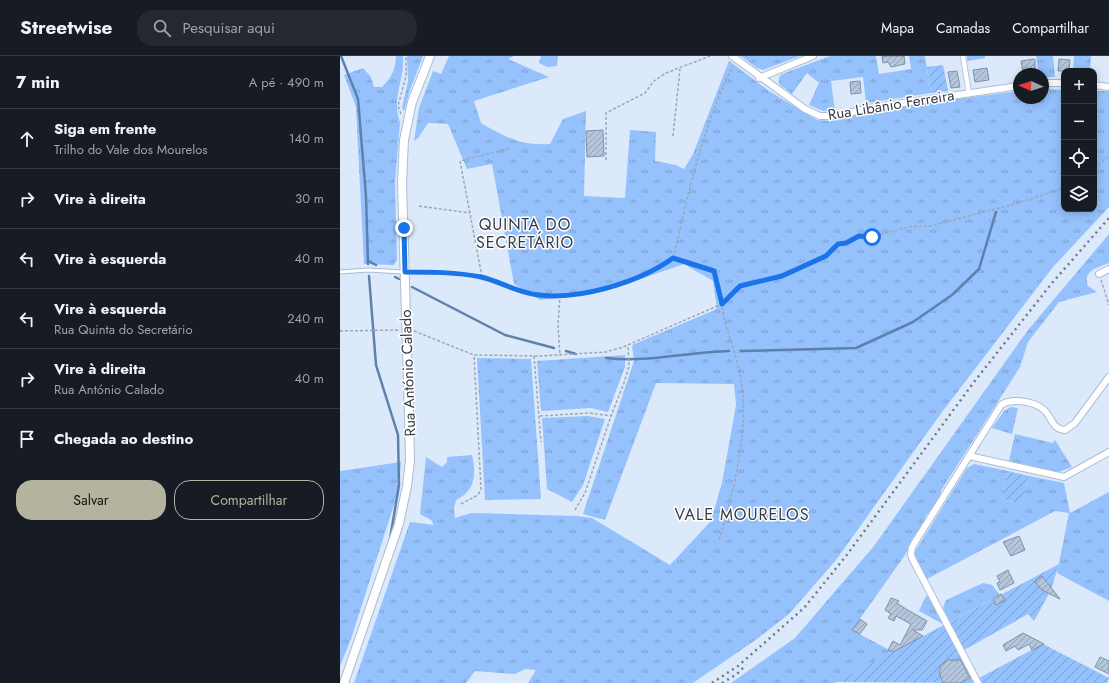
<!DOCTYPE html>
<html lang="pt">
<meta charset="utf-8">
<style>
body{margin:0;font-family:Jost,sans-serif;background:#242831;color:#f1f3f6}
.controls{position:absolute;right:12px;top:12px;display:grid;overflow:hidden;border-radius:8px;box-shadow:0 2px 10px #0003}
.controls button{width:36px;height:36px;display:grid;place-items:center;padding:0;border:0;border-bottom:1px solid #363941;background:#171b24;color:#f1f3f6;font:20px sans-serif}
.compass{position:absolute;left:673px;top:12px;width:36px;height:36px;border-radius:50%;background:#171b24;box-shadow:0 2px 10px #0003;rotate:273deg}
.stop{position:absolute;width:12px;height:12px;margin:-9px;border:3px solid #1a73e8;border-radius:50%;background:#fff}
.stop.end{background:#1a73e8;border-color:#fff;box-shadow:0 1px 4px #0008}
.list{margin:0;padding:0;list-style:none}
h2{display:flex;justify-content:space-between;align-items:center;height:52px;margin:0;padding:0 16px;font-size:17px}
h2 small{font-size:13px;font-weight:400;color:#9ea1a6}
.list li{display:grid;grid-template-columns:26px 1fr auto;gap:12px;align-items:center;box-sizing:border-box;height:60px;padding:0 16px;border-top:1px solid #363941}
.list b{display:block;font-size:15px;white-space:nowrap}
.list p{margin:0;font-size:13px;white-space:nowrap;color:#9ea1a6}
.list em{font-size:13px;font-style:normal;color:#9ea1a6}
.actions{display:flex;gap:8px;padding:12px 16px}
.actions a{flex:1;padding:9px 0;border:1px solid #b4b39e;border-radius:16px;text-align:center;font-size:14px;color:#b4b39e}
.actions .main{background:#b4b39e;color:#111}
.icon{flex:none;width:22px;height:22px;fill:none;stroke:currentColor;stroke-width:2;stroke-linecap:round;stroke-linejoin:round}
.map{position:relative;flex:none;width:769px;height:627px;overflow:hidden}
header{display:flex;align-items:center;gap:24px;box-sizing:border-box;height:56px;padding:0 20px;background:#171b24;border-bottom:1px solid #363941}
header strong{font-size:19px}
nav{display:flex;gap:22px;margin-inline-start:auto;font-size:14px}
.search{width:280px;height:36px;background:#242831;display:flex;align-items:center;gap:10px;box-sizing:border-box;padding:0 14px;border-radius:16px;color:#9ea1a6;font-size:15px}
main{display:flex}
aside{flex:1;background:#171b24}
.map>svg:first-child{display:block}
</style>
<header>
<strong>Streetwise</strong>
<div class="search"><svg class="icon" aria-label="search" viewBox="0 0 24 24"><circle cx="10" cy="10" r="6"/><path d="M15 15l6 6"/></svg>Pesquisar aqui</div>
<nav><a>Mapa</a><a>Camadas</a><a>Compartilhar</a></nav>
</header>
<main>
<aside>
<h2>7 min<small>A pé · 490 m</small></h2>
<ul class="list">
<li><svg class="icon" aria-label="ahead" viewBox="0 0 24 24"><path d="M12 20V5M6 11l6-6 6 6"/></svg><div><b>Siga em frente</b><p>Trilho do Vale dos Mourelos</p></div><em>140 m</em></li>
<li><svg class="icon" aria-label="right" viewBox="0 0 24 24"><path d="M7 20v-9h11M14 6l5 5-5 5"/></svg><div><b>Vire à direita</b></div><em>30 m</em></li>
<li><svg class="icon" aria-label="left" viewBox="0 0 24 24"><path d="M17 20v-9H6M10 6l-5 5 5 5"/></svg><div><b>Vire à esquerda</b></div><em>40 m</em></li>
<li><svg class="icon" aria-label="left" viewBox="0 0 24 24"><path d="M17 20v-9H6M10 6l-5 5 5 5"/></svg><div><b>Vire à esquerda</b><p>Rua Quinta do Secretário</p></div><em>240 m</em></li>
<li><svg class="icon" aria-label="right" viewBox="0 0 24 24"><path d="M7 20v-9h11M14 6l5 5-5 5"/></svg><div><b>Vire à direita</b><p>Rua António Calado</p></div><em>40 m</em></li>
<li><svg class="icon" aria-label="arrive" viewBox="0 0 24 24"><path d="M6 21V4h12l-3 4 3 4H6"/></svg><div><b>Chegada ao destino</b></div></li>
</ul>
<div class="actions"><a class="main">Salvar</a><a>Compartilhar</a></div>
</aside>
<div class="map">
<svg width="769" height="627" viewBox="0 0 769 627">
<defs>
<pattern id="grass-tufts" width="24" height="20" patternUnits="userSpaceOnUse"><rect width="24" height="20" fill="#95c1fc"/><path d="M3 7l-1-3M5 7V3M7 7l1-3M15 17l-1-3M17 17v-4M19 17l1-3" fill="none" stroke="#7a9ece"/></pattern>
<pattern id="garden-furrows" width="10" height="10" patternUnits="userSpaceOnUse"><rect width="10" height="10" fill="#95c1fc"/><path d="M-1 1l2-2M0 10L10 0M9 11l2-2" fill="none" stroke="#7a9ece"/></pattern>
<pattern id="building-hatch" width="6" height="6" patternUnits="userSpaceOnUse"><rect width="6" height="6" fill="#b5c6dc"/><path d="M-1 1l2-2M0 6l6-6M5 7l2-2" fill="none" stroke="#94a2b4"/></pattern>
</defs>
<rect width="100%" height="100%" fill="#dbe9fb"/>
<path fill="url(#grass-tufts)" d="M56 0H63C65 23 51 43 60 66L55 126 57 203 54 209 24 208 16 51 4 19 23 12 31 21 34 31H42C51 22 56 13 56 0Z
M67 0H83L70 34 64 55 62 52 68 25Z
M109 0H174L168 3 209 21 134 45 141 67C165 81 181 90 210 88L223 63 246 55 244 140 285 142 290 74 316 76 315 105 336 109 344 113 353 98 389 5 429 35 477 64 492 65 511 58 577 48 679 35V42H703V33L724 34V153H754V35H769V151L713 211 602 356 496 504 449 558 417 583 353 627H188L196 614 185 613 175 618 135 615 126 627H14L70 466 94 469 91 464 80 458 86 401 102 411 107 406V401L132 399C136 418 136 434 116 444L114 452 115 462 131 457 237 460 252 462 330 509 371 465 382 427 396 349 394 328 316 327 265 464 243 458 294 305 292 289 377 253 373 225 344 208 263 236 200 244 174 228 152 108 127 113 108 68 88 67 79 81 74 85 79 52 93 15 101 18Z
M201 0H218L217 10 207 11 199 7Z
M401 0H460L423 14 417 12Z
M490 0H536L539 18 571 13 569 0H585L591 37 526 47 523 21 491 25 495 55H483L469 49 479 27 467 17 452 38 439 28V21L442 18Z
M627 0H645V2L627 5Z
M696 0H713L715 21H703V18H699Z
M734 0H751L750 15H733Z
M769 178V207C758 211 742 215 748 230L757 236 719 246 688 286 680 311 602 433 598 445 585 461 586 463 572 483 565 499 512 574 553 596 495 627H391L455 582 534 490 688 274Z
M285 299V311L268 356 251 352 201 355 197 305Z
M137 302 191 303 201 443 145 444Z
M671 351 678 352 672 378 652 372 664 355Z
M248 360 265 363 243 429 232 446 207 433 202 362Z
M675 378 713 387 715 384 732 411 719 416 669 405Z
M61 406 59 433 11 583 0 610V415Z
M634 408 668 415 661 443 682 448 689 420 724 427 730 457 769 436V545L717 517 729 457 715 455 587 523 574 497 627 412Z
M643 527 652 529 660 539 610 566 603 552 606 544Z
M586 540 589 541 603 568 579 555Z"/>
<path fill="url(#garden-furrows)" d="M603 9 608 35 591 37 587 11Z
M668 415 689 420 682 448 661 443Z
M719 508 711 534 694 565 688 558 624 594 610 566Z
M604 569 634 627 496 626Z
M703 588 769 622 767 627H642L639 622Z"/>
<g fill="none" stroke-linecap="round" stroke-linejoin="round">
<path stroke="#5e80ad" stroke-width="2.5" d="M1 0 18 43 26 140 28 208
M28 205 36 209
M29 220 36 309 58 379 59 429 50 483
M55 221 59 223
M72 231 165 279 214 292
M226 295 236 298
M401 295 516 292 573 266 612 239 639 213 656 156
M266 302C307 307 348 296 389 295"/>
</g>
<path fill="url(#building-hatch)" stroke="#8090a5" d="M542 0H564L565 8 551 11 548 6 543 7Z
M693 3 695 4V17L686 18 685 15 683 16 681 5Z
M719 3 730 4 729 15H718Z
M647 12 649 24 635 26 633 14Z
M617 15 620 31 611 32 608 16Z
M520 25 521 37 511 38 510 26Z
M263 74 264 100 247 101 246 75Z
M679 480 685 494 671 500 663 486Z
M668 514 674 527 660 534 657 527 660 526 657 520Z
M702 520 720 543 702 534 695 526Z
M661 538 665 544 656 549 653 543Z
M551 542 559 545 557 547 566 553 587 565 582 574H573L583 580 553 596 548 594 553 585 560 589 571 568 556 560 554 565 548 562 551 558 545 554Z
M520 563 527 568 520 578 512 574Z
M683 577 704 588 692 594 689 588 678 594 675 590 666 595 663 589Z
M760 601 769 605V618L755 611Z
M610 603 611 605 614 603 615 605 620 603 630 622 620 627H603L599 615 601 613 599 610Z"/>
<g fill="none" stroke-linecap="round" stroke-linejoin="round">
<g stroke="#acbdd3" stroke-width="5">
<path id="service" d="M0 216 28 214 63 216"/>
</g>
<g stroke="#acbdd3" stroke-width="6">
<path id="pedestrian" d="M623 0 629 38"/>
</g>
<g stroke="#acbdd3" stroke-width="8">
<path id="minor" d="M392 0 465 53 480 60H496L529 52 679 30
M419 22 473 0
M703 27H724
M754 29 769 31
M759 218 769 213
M629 400 724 421 769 396
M638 627 573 504 571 499 572 491 661 349C671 342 693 345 703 353 712 360 711 373 725 374L735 367 769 321"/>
</g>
<g stroke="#acbdd3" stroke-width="10">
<path id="tertiary" d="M4 627 59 468 67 430 70 405 69 359 62 127 64 84 72 46 90 0"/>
</g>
<path stroke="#9ba7b5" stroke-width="1.5" stroke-dasharray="3 2" stroke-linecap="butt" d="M61 58 58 50 66 20V0
M333 80 340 13
M266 104V57L305 37 314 25 326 17 370 0
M754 112 769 100
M79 150 130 157
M333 202 374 215C380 232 381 249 385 266 391 288 399 306 402 330 408 382 393 436 379 485
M333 202C349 136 362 71 393 10
M73 216C96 216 120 215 142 222 155 225 167 233 179 236 224 249 295 229 332 202
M142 221 120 105 170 92
M761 224 769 249
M220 239 218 269 220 300
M0 275 59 274
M74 275 134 299 199 300 266 296 283 291 382 248 400 230 431 223 468 209 486 200 498 189 506 187 519 180 532 181 569 171 590 170 675 148 724 132
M194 300 201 386
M200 360 250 357 271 360
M121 448 138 439 141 433 134 299
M235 454 245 437 271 360 284 327 289 310 288 289"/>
<use href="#service" stroke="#fff" stroke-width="3"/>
<use href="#pedestrian" stroke="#fff" stroke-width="4.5"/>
<use href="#minor" stroke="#fff" stroke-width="6"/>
<use href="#tertiary" stroke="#fff" stroke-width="8"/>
<path stroke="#6f7985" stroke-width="2.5" stroke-dasharray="2 4" stroke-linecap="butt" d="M372 627 398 610 464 552 506 500 634 326 712 227 769 162
M382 627 397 618 406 609"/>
</g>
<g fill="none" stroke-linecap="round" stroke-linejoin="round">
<path stroke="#1a73e8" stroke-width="5" d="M64 172 65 216C91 216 116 216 141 221 162 226 178 237 199 239 240 244 300 226 333 202L374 215 382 248 400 230 442 220 486 200 498 188 506 187 519 180 532 181"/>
</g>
<g text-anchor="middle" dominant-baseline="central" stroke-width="3" stroke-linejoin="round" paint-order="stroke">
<g font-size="15" fill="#353c45" stroke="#fff">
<text transform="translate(551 49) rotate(-9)">Rua Libânio Ferreira</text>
<text transform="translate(68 317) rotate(-92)">Rua António Calado</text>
</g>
<g font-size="16" letter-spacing="1" fill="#353c45" stroke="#fff">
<text x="185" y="168">QUINTA DO<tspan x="185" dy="18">SECRETÁRIO</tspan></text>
<text x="402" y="458">VALE MOURELOS</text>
</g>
</g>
</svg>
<div class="controls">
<button>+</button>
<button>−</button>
<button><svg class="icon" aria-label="locate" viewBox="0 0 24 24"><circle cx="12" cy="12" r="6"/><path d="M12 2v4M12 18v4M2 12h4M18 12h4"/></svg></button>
<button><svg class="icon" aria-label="layers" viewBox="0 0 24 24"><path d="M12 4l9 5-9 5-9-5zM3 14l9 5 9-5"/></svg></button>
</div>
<svg class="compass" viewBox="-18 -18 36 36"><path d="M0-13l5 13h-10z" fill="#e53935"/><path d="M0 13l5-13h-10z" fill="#9ea1a6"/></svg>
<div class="stop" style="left:532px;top:181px"></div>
<div class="stop end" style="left:64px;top:172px"></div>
</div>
</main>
